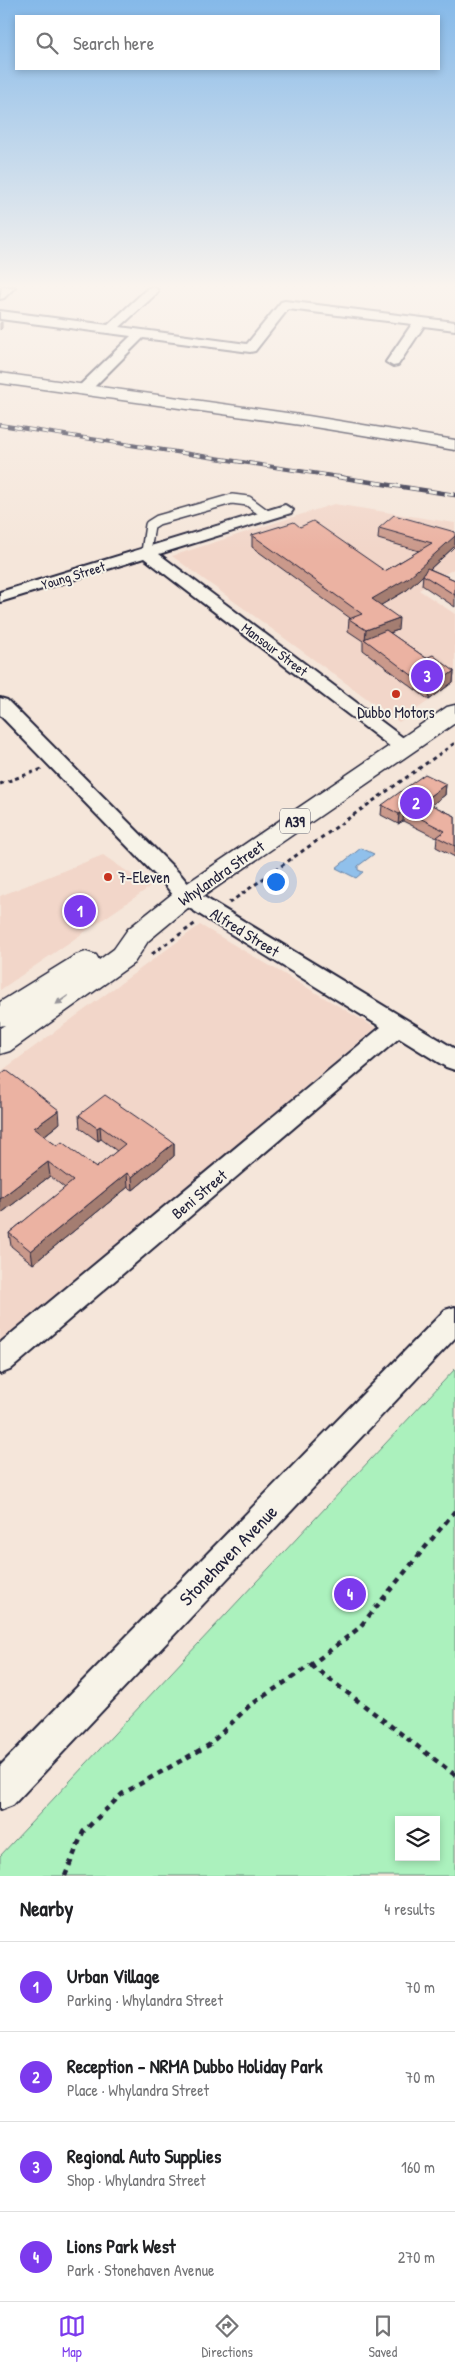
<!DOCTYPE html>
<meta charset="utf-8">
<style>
body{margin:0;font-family:"Patrick Hand",sans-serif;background:#f2f2f2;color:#202124}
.controls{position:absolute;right:15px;bottom:15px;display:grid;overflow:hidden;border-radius:0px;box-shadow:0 2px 8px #0003}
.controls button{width:45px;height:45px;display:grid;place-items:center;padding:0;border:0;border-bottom:1px solid #e0e0e0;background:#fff;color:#202124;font:25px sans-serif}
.you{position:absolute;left:275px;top:881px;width:18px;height:18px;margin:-12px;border:4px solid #fff;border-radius:50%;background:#1a73e8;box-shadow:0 0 0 8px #1a73e833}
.badge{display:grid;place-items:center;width:32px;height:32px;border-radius:50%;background:#7c3aed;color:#fff;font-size:16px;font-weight:700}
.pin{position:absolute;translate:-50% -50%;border:2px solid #fff;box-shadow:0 1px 5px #0006}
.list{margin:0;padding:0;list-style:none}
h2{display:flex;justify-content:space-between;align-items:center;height:65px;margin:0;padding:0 20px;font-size:21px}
h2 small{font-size:16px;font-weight:400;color:#757577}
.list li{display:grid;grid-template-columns:32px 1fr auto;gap:15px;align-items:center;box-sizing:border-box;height:90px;padding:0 20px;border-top:1px solid #e0e0e0}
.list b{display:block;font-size:19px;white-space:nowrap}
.list p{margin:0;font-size:16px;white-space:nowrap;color:#757577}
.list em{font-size:16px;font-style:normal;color:#757577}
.icon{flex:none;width:28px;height:28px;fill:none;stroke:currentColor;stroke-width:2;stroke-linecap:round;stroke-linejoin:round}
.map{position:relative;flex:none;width:455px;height:1876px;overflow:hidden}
.search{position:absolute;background:#fff;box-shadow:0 2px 8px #0003;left:15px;right:15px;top:15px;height:55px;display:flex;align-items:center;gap:12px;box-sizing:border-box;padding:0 18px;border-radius:0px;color:#757577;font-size:19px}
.sheet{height:425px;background:#fff}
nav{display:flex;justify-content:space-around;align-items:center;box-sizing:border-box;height:70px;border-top:1px solid #e0e0e0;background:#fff;font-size:14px;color:#757577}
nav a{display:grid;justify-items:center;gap:2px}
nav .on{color:#7c3aed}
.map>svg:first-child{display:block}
</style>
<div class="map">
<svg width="455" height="1876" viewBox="0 0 455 1876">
<rect width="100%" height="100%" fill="#f5e6da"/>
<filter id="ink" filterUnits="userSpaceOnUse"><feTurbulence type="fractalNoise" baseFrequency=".02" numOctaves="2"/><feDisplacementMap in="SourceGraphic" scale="10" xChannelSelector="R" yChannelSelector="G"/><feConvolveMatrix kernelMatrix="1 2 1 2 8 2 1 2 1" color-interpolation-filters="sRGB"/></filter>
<g filter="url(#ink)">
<path fill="#f2d6c9" d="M334 504 455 523V568L419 590 455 614V682L399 722 172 556Z
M103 855 150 887 0 990V896Z
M200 925 376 1028 0 1341V1072Z"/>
<path fill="#abf1bd" stroke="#668a7c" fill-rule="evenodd" d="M455 1369V1876H0V1856ZM399 1820H436V1857H399Z"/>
<path fill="#90c0eb" stroke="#6481a5" d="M361 848 374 854 358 866V870L363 872 356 878 336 868Z"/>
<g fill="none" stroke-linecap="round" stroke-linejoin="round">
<g stroke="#22223b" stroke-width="12">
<path id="lane" d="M146 552 150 525 158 520 232 499 248 501 267 515"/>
</g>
<g stroke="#22223b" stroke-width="4">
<path id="street" d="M2 287H15L4 298 0 299Z
M152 287 156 288 158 291 156 294 120 327 247 344 281 302 285 301 455 322V330L424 326 398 365 393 366 386 362 412 324 288 309 255 351 250 352 143 338 89 392H79L77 389 79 386 131 336 0 319V311L108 325 148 288Z
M285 505 293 510 291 513 159 554 410 743 413 747 410 751 403 753 396 751 144 558 0 602V592Z
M0 698 7 700 181 875 194 891 455 1049V1070L446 1067 399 1038 10 1370 0 1374V1343L381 1027 178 901 165 885 0 715Z
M455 1307V1338L13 1805 0 1810V1766L445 1310Z"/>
</g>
<g stroke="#22223b" stroke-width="3">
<path id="secondary" d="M0 373 308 416 455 440V450L308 426 0 383Z"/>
</g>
<g stroke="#22223b" stroke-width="3">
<path id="highway" d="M455 705V723L195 902 148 941 134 963 10 1051 0 1054V1028L5 1025 0 1026V1002L76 955 86 952 96 955 99 960 114 949 128 929 177 890 447 707Z"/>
</g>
<path stroke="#22223b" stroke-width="3" stroke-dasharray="4 4" stroke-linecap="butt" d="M0 784 42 769
M229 903 455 743
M152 954 196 923"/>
<path stroke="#22223b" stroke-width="4.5" stroke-dasharray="5.5 5.5" stroke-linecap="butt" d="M311 1665 455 1775
M65 1876 83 1832 122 1794 209 1745 249 1706 311 1665 359 1628 455 1511"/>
<use href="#lane" stroke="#f7f3e8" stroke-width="9"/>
<use href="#street" fill="#f7f3e8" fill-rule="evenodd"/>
<use href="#secondary" fill="#f7f3e8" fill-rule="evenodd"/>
<use href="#highway" fill="#f7f3e8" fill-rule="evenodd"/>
<g stroke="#22223b" stroke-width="4">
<path id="rail-far1" d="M0 425 346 478"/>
</g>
<g stroke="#22223b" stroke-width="4.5">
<path id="rail" d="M338 477 455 495"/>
</g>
<use href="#rail-far1" stroke="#f7f3e8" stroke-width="2.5" stroke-dasharray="7" stroke-linecap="butt"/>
<use href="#rail" stroke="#f7f3e8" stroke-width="3" stroke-dasharray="9" stroke-linecap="butt"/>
</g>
<path fill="#ca998b" stroke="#22223b" d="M300 527 385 571 419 551 378 539 379 528 455 532V546L430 569 455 580V607L422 585 423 575 407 590 381 605 398 630 390 633 426 658 454 671 453 682 429 700 363 650V641L348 631 349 619 350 618 252 547V535Z
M446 784 445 795 431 805 455 816V857L436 847 437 838 403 821 398 824 381 815 382 805Z
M0 1075 60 1123 44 1136 57 1146 96 1168 117 1151 101 1139 98 1141 80 1128 79 1115 174 1143V1156L133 1190 128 1187 33 1264 11 1246 9 1233 65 1188 50 1176 0 1214Z"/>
<path fill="#a47d71" stroke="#22223b" d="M2 322V328L0 330V323Z
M455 536V546L407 590 371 611 372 599Z
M399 618 398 630 367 641 365 640 366 630Z
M454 671 453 682 429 700 430 689Z
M446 784 445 795 422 812 423 801Z
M404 810 403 821 398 824 399 814Z
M59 1110 60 1123 36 1142 34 1128Z
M100 1126 101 1139 98 1141 97 1128Z
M174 1143V1156L133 1190 132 1177Z
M48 1162 50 1176 0 1214V1199Z
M127 1173 128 1187 33 1264 31 1251Z"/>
<path fill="#ebb2a2" stroke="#22223b" d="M394 515 455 532V536L408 578 372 599 399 618 366 630 349 619 362 614 252 535 294 522 300 527 313 521 385 571 432 543 379 528Z
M427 568 455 580V595L423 575Z
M386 630 426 658 433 655 454 671 430 689 364 639Z
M425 774 446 784 423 801 455 816V846L437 837 445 831 404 810 399 814 382 805Z
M6 1070 59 1110 34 1128 57 1146 62 1142 96 1168 125 1144 100 1126 97 1128 79 1115 105 1095 174 1143 132 1177 127 1173 31 1251 9 1233 73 1181 48 1162 0 1199V1075Z"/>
<defs><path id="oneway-solid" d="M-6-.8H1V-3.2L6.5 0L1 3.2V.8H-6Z" transform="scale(1.25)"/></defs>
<use fill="#97959a" href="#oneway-solid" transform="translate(62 1000) rotate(145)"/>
</g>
<linearGradient id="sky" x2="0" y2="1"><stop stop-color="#85b9e9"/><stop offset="0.52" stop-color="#faf4ee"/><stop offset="1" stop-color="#faf4ee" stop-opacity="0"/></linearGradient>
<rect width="455" height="550" fill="url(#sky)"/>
<g fill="#c8321e" stroke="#f7f3e8" stroke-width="2">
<circle cx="396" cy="694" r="5"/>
<circle cx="108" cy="877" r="5"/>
</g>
<g text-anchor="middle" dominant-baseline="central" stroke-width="4" stroke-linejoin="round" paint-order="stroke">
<g font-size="14" fill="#22223b" stroke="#f7f3e8">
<text transform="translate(73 575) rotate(-17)">Young Street</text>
<text transform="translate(275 649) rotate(37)">Mansour Street</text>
</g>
<rect fill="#f7f3e8" stroke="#62616f" stroke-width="1" x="280" y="808.5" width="30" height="25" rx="4"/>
<g font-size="15" font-weight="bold" fill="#22223b">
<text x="295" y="821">A39</text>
</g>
<g font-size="16" fill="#22223b" stroke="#f7f3e8">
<text x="396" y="712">Dubbo Motors</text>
<text x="118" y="877" text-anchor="start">7-Eleven</text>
</g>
<g font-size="16" fill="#22223b" stroke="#f7f3e8">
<text transform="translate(221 873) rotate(-35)">Whylandra Street</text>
<text transform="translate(245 932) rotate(32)">Alfred Street</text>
<text transform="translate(199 1194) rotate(-40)">Beni Street</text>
</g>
<g font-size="19" fill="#22223b" stroke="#f7f3e8">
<text transform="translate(228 1555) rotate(-46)">Stonehaven Avenue</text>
</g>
</g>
</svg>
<div class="controls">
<button><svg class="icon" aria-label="layers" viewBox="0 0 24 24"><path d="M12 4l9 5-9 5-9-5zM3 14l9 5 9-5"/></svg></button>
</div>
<div class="you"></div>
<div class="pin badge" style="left:80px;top:911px">1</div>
<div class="pin badge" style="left:416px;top:803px">2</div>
<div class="pin badge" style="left:427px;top:676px">3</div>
<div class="pin badge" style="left:350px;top:1594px">4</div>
<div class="search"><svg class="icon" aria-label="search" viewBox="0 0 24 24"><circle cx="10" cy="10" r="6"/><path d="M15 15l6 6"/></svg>Search here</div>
</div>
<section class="sheet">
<h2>Nearby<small>4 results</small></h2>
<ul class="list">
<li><span class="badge">1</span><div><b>Urban Village</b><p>Parking · Whylandra Street</p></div><em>70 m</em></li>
<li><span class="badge">2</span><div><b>Reception - NRMA Dubbo Holiday Park</b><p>Place · Whylandra Street</p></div><em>70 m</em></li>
<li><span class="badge">3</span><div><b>Regional Auto Supplies</b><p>Shop · Whylandra Street</p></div><em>160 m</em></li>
<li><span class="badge">4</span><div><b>Lions Park West</b><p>Park · Stonehaven Avenue</p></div><em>270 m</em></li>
</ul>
</section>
<nav>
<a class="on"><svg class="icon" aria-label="map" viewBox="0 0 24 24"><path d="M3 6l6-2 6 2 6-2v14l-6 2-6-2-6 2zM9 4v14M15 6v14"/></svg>Map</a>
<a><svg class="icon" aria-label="directions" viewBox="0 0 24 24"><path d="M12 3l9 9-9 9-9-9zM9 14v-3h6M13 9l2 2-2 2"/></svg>Directions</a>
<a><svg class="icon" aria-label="saved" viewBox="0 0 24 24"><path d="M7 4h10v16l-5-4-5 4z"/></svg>Saved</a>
</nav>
